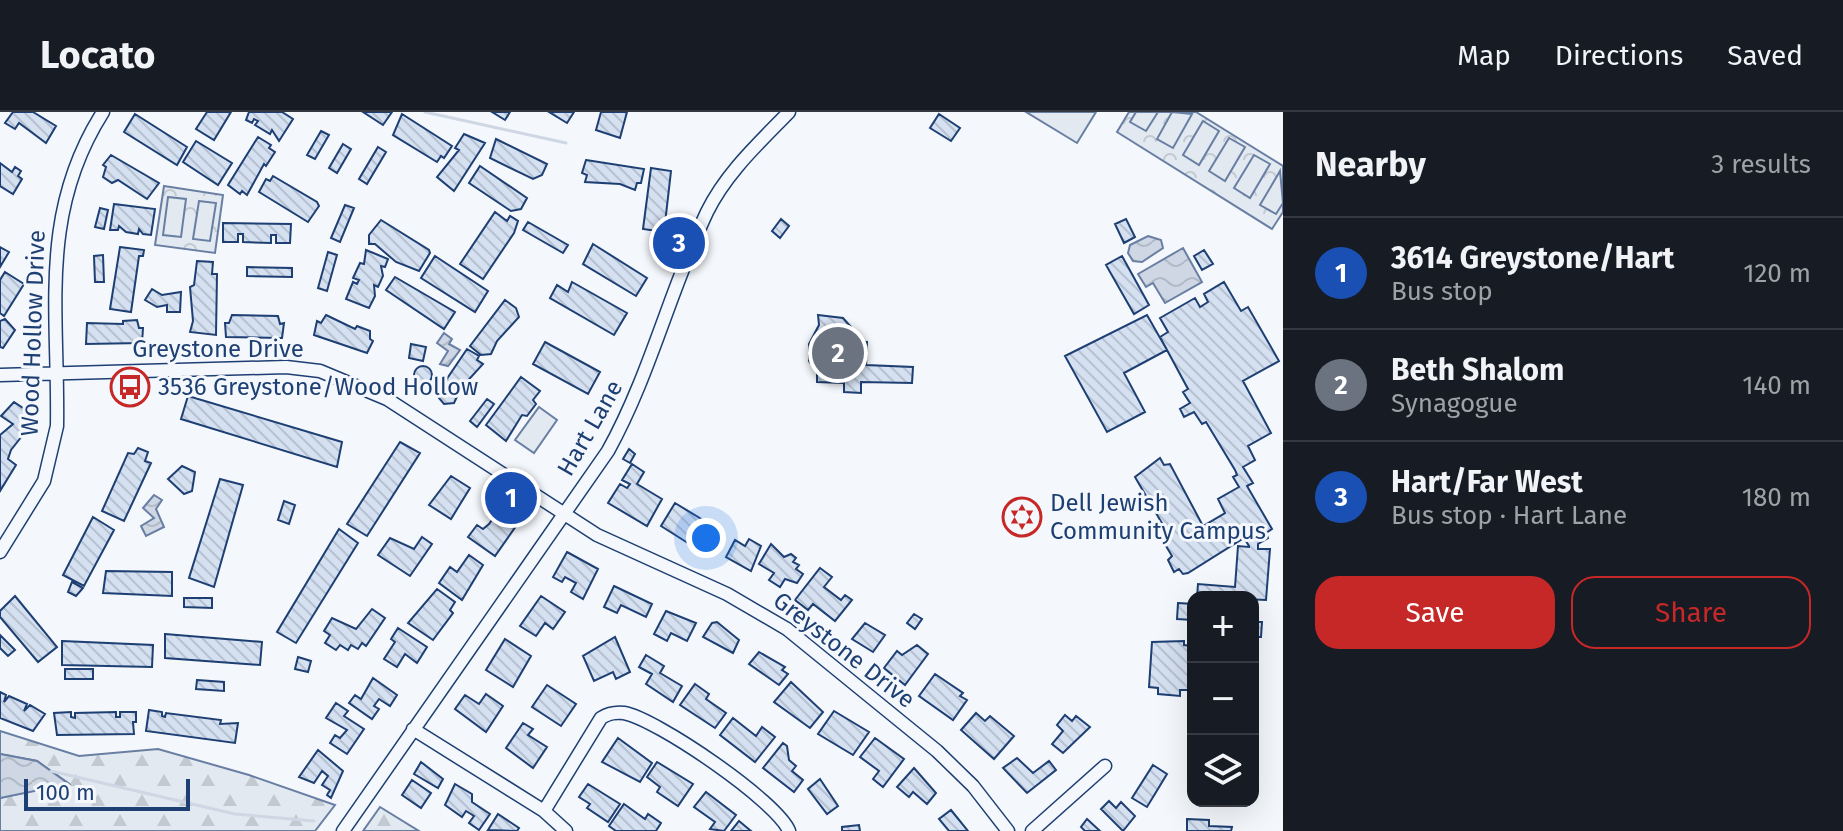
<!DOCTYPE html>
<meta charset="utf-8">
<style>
body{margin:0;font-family:"Fira Sans",sans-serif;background:#20242c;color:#f1f3f6}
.controls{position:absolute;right:24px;bottom:24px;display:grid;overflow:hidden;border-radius:16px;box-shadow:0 8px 32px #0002}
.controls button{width:72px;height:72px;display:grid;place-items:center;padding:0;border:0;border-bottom:2px solid #363941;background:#171b24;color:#f1f3f6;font:40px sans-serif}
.scale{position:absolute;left:24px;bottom:20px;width:166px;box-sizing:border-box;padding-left:8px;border:4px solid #1d3f73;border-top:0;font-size:22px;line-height:28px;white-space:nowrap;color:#1d3f73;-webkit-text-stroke:6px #f4f7fb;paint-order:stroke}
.you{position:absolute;left:706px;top:426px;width:28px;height:28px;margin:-20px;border:6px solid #fff;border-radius:50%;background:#1a73e8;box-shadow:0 0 0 12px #1a73e833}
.badge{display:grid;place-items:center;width:52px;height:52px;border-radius:50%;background:#c62828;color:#fff;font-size:26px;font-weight:700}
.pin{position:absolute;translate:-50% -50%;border:4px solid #fff;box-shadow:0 2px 8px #0006}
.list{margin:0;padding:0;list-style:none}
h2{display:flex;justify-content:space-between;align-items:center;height:104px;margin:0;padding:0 32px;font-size:34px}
h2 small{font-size:26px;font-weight:400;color:#9ea1a6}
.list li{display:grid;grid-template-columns:52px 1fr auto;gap:24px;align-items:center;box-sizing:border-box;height:112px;padding:0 32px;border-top:2px solid #363941}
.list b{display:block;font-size:30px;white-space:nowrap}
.list p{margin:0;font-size:26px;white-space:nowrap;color:#9ea1a6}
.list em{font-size:26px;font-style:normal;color:#9ea1a6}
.actions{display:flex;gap:16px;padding:24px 32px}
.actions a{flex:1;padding:18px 0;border:2px solid #c62828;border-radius:24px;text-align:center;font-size:28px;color:#c62828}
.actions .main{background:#c62828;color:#fff}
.icon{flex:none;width:44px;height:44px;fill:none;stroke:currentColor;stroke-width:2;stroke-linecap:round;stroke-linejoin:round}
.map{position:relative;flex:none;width:1283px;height:719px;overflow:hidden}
header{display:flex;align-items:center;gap:48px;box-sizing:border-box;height:112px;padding:0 40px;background:#171b24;border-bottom:2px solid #363941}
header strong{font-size:38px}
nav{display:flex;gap:44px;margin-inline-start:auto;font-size:28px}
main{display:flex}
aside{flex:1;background:#171b24}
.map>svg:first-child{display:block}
</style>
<header>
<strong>Locato</strong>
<nav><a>Map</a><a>Directions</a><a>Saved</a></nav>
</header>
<main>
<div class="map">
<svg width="1283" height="719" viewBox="0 0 1283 719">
<defs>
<pattern id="forest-firs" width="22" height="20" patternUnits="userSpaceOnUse" patternTransform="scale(2)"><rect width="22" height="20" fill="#e3e9f0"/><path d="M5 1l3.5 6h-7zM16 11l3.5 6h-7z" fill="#c2c9d1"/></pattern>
<pattern id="park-crowns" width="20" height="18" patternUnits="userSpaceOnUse" patternTransform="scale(2)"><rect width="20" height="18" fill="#e3e9f0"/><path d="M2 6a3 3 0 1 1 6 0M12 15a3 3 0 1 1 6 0" fill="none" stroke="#c2c9d1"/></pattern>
<pattern id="water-waves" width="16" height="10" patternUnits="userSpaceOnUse" patternTransform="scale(2)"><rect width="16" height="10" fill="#cfd7e4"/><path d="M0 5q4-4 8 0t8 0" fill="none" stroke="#b1bac7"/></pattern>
<pattern id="building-back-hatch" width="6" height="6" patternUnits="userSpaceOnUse" patternTransform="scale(2)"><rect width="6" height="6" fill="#d5e0f0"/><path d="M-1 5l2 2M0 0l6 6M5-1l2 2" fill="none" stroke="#b6c1d1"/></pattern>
</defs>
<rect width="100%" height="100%" fill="#f4f7fb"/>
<path fill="url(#forest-firs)" stroke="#687fa3" stroke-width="2" d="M0 619 79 644 158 637 249 663 335 693 315 719H0V686L68 671 37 649 0 642Z
M380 695 419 719H363Z"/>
<path fill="url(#park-crowns)" stroke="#687fa3" stroke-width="2" d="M1129 0H1196L1283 54V100L1272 117 1117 20Z
M164 74 223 83 215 141 155 133Z"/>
<path fill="#e3e9f0" stroke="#687fa3" stroke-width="2" d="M1026 0H1096L1077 31Z
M1136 0H1158L1146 19 1130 10Z
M1172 0 1192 2 1173 36 1157 27Z
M1203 9 1219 19 1199 53 1183 43Z
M1229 26 1245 35 1225 69 1209 59Z
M1254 43 1270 52 1250 86 1234 76Z
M1280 59 1283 91 1276 102 1260 93Z
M168 85 186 87 181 125 163 123Z
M199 89 216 91 210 129 193 127Z
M539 295 557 308 534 341 515 328Z"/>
<path fill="url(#water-waves)" stroke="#687fa3" stroke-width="2" d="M1148 124 1161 128 1163 136 1142 150 1133 149 1128 141 1130 133Z
M1183 136 1202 170 1165 191 1153 171 1146 175 1138 162Z
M444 221 452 227 449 232 460 238 448 254 440 252 448 239 437 231Z
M154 383 162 388 156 397 164 415 146 424 141 414 154 406 143 396Z
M0 642 37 649 69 672 0 686Z"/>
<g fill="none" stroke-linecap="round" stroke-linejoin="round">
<path stroke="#cfd7e4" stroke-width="3" d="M425 0 566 31
M51 659 235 702 314 709"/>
</g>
<path fill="url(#building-back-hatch)" stroke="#1d3f73" stroke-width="2" d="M13 0H33L56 14 46 31 19 11 15 17 5 11Z
M207 0H231L214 28 196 17Z
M249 0H282L293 7 279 29 272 18 270 22 255 13 258 9 254 7 252 11 246 8Z
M363 0H392L383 13Z
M492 0H510L505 8Z
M549 0H574L567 11Z
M601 0H627L620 26 596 18Z
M135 2 187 35 177 53 124 20Z
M402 2 452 34 444 46 441 44 437 50 393 23Z
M939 2 960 16 951 29 930 16Z
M321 19 329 23 315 47 307 43Z
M464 22 485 31 454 79 437 65 459 38 455 36Z
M258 25 271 33 269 36 275 40 266 54 264 52 247 83 242 79 240 82 228 73Z
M496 27 547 52 542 63 533 67 490 46Z
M196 29 232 51 218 73 183 50Z
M343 32 351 37 337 61 329 56Z
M378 35 386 40 367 72 359 67Z
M111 43 159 71 147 87 118 68 112 71 103 65 106 55 103 53Z
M586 48 644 57 641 71H637L635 78 620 72 585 70 587 63 582 61Z
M0 51 12 60 15 55 21 59 18 64 22 67 13 82 0 74Z
M480 54 527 86 521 97 511 99 469 71Z
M651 56 671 59 664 120 643 117Z
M273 64 317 90 319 94 308 110 259 80 266 67 270 69Z
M114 92 155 97 151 123 143 122 139 117 138 122 126 120 119 114 118 118H110Z
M345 93 354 96 340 130 331 126Z
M100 96 108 98 104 117 95 115Z
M495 100 507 109 510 104 518 109 514 121 483 167 460 152Z
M781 107 789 114 780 126 772 119Z
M1126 107 1135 125 1124 131 1115 112Z
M381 108 429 138 430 141 419 159 396 150 375 132H369V123Z
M528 110 568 133 563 141 523 118Z
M223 111 291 112 290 131H276V123H271V131L243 130V122H238V130H223Z
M593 132 647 166 636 184 583 152Z
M0 135 9 140 0 155Z
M120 135 144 138 143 144H139L131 200 110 197Z
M366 138 388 147 385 155 381 154 383 164 378 175 374 173 375 184 369 196 346 187 353 170 357 172 359 168 353 166 360 151 364 152Z
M1204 138 1213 152 1202 158 1194 144Z
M328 140 337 143 327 179 318 176Z
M103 143 104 170H95L94 144Z
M435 144 488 179 475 200 421 166Z
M1122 144 1149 193 1134 202 1106 153Z
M197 149 213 150 212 162H217L216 223 190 220 193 209 190 175 194 173Z
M247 155 292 156V165L247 164Z
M5 160 24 172 4 204 0 201V168Z
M395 165 455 200 444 217 386 178Z
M572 170 627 201 614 223 550 186 557 173 568 180Z
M1224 170 1241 199 1248 195 1279 249 1243 269 1271 321 1248 334 1255 348 1243 355 1253 371 1247 374 1272 417 1266 421 1268 426 1258 432V437H1270L1266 488 1197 485 1198 472 1235 475 1238 434 1249 435V434L1244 426 1188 461 1183 462 1179 457 1174 460 1168 448 1172 444 1160 424 1167 420 1135 365 1160 346 1164 353 1170 352 1203 414 1225 401 1218 387 1239 375 1233 365 1237 363 1235 358 1206 310 1202 312 1194 300 1184 305 1180 297 1190 291 1183 280 1188 277 1160 225 1168 220 1160 206 1195 186 1200 195 1208 190 1204 182Z
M152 177 162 183 181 180 180 200H167V193L157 195 145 188Z
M505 188 516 196 519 205 497 229 491 242 481 243 470 234Z
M232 203 278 204 280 212 284 211 282 226 226 225 225 211H229Z
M326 203 355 217 357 214 370 219V227L373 229 367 241 314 223 317 209 321 211Z
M818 203 843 206 851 215 853 229 867 230 866 253 913 255 912 271 861 270V281L844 280V271L817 270V260L809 249V232L819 213Z
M1147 203 1167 238 1124 261 1145 300 1107 320 1065 244Z
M5 207 15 218 3 236 0 235V209Z
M137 208 139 216H143L142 231 86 232 87 211 123 212V209Z
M545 230 600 260 588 282 533 252Z
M411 232 426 235 423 249 409 246Z
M467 237 479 244 477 248 483 252 461 276 454 291 444 292 433 279 436 274 440 277Z
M414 263a9 9 0 1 1 18 0a9 9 0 1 1-18 0Z
M521 265 540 279 533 288 536 292 527 304 522 303 506 329 486 313Z
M188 284 342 330 337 355 181 307Z
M487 287 494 292 477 315 470 309Z
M14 290 29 300 20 314 26 319 11 338 8 347 16 353 0 379V323L13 312 1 304Z
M400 330 420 341 367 424 347 412Z
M138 336 148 340 145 349 151 351 124 409 102 399 128 341 134 342Z
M629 337 635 342 630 351 623 347Z
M632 352 644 360 637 372 662 387 647 414 608 391 620 372 627 376 630 372 622 368Z
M182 354 195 360 192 379 184 382 168 367Z
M451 364 470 376 451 407 429 393Z
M220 367 243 373 214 475 189 466Z
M284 389 295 393 289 412 278 408Z
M498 390 521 407 495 444 468 425 477 413 483 417 489 412 494 405 490 402Z
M675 391 703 408 700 412 710 419 700 434 693 430 691 433 661 414Z
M93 405 114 418 84 474 63 463Z
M339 417 358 431 296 531 277 520Z
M422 425 432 432 410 464 378 443 390 426 414 437Z
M749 427 761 434 751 459 726 445 735 428 745 434Z
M771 432 784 445 791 442 796 446 793 450 799 453 796 457 803 462 797 471 785 467 780 475 769 468 774 461 759 452Z
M567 440 598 457 583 487 571 480 576 471 565 465 562 470 553 465Z
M469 443 483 453 462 488 439 471 450 455 457 460Z
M820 456 832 465 824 475 841 488 845 483 852 488 835 509 813 492 808 498 795 488Z
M106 459 172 460V484L103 481Z
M72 470 83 476 76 484 68 480Z
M614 474 652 492 646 505 621 493 617 501 604 495Z
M437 477 455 490 450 498 453 501 433 528 408 511Z
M15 484 57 535 38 550 0 505V499Z
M541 484 565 500 553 517 545 511 536 524 520 514Z
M184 486H212V496L184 495Z
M1178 491 1193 492V508L1177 507Z
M372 497 385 506 366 534 362 531 358 537 351 533 348 538 340 533 336 538 325 531 330 523 324 519 332 506 356 517Z
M666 499 696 511 687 529 671 521 667 529 654 522Z
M914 502 922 507 915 517 907 511Z
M717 510 739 528 733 541 703 525 712 511Z
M1253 510H1262L1261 525H1253Z
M865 511 885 523 873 540 852 527Z
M1190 514H1193V574H1189V578H1180V584L1158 582V576L1149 575 1152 530 1184 529V533L1192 534Z
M398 516 427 535 417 551 405 542 397 555 384 547 395 530 391 527Z
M165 522 262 530 260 553 165 546Z
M0 523 15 538 8 544 0 536Z
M615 525 630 560 616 567 613 560 594 569 583 544Z
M505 527 531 544 513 575 486 558Z
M62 529 153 533 152 555 62 553Z
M917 533 928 542 905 573 884 556 897 539 902 543Z
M759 540 785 555 782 558 788 562 779 573 749 552Z
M646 543 664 554 660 561 682 574 673 590 646 572 652 562 639 555Z
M298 545 311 549 308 560 295 557Z
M65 557H93V567H65Z
M935 562 963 581 960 584 967 588 953 608 919 584Z
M373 566 397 583 390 594 379 587 374 594 379 597 372 607 349 591 355 583 361 587Z
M197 568 224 570V579L196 577Z
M791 570 823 600 810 616 774 590Z
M695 572 709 582 706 587 726 601 715 616 680 593Z
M547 573 576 592 561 614 532 595Z
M0 580 6 583 4 590 9 584 27 592 24 599 30 593 45 602 33 619 0 606Z
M486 582 503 594 486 620 455 597 465 583 479 592Z
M336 591 348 599 344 604 364 617 347 642 330 631 335 623 340 626 347 618 326 606Z
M149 598 162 600V604L165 605 166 601 221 608 220 612 238 611 235 631 146 619Z
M834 599 869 620 853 643 818 622Z
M71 600V605L75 606V601L116 600V605H120V600H136V610H133L134 622 57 623 54 601Z
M976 601 985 609 990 604 1014 624 994 647 961 618Z
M1065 603 1072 609 1076 604 1090 615 1063 641 1052 632 1063 619 1057 613Z
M733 606 756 624 762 615 775 625 755 650 720 623Z
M523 611 533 617 528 623 547 635 533 656 506 636Z
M618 626 652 651 640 670 602 650Z
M875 626 904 647 883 675 873 667 879 659 860 645Z
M783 631 787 634 789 648 796 654 792 659 803 668 794 680 763 656Z
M318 638 343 659 331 686 327 683 330 678 322 673 328 664 322 659 314 671 299 665Z
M1017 646 1033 661 1049 649 1056 658 1027 681 1003 656Z
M421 650 443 667 438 676 414 662Z
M657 650 693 672 678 694 657 680 660 675 647 665Z
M1153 653 1167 662 1147 695 1132 686Z
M914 656 936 681 927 692 913 680 909 685 897 675Z
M820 667 838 694 827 702 808 677Z
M412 668 431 681 421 696 402 683Z
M455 672 472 682V690L490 702 479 718 469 711 474 704 466 699 462 705 445 693Z
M588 672 620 692 608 710 587 696 590 692 579 685Z
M706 680 736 703 724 719 710 717 715 710 694 695Z
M1109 689 1116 696 1121 690 1135 704 1123 719 1101 697Z
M624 692 645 707 648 702 661 711 656 719H616L609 714Z
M951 698 968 719H949L939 707Z
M498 702 519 716 517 719 488 718Z
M1087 707 1100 719H1085L1081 715Z
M1187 707 1209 708V714L1232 715 1231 719H1187Z
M739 709 751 719H731Z
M859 713 860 719H842V715Z"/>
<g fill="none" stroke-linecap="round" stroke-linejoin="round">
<g stroke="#1d3f73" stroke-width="15">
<path id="minor" d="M0 263 286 255 320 259 387 287 597 423 727 482 787 517 937 639 973 674 1008 719
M0 440 44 369 57 314C59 200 38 102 103 0
M413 617 544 699 566 719
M544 699 601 606C609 601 615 600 624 601 657 607 778 690 789 719
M343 719 608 339C650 263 670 178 707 100 726 61 759 31 789 0
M1032 719 1105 654"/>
</g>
<use href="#minor" stroke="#f4f7fb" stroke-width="12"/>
</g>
<defs>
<g id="bus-ring" transform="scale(2)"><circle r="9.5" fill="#f4f7fb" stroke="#c62828" stroke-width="1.5"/><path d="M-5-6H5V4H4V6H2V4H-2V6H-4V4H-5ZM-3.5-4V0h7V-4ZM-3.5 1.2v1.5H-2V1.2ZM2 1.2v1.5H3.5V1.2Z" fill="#c62828"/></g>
<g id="synagogue-ring" transform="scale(2)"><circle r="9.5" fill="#f4f7fb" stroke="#c62828" stroke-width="1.5"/><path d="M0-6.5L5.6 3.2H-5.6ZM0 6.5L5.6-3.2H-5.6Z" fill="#c62828"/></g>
</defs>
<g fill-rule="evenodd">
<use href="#bus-ring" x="130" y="275"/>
<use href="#synagogue-ring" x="1022" y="405"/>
</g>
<g text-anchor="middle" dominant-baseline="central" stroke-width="6" stroke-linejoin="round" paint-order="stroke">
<g font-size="24" fill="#1d3f73" stroke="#f4f7fb">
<text transform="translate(33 221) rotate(-88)">Wood Hollow Drive</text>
<text x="218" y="237">Greystone Drive</text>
<text transform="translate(590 316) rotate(-60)">Hart Lane</text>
<text transform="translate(844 538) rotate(38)">Greystone Drive</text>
</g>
<g font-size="24" fill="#1d3f73" stroke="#f4f7fb" text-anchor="start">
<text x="158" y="275">3536 Greystone/Wood Hollow</text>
<text x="1050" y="391">Dell Jewish<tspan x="1050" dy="28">Community Campus</tspan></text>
</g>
</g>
</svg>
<div class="controls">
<button>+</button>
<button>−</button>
<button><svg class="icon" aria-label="layers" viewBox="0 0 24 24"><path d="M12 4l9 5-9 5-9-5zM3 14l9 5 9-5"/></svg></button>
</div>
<div class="scale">100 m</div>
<div class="you"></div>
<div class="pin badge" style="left:511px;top:386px;background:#1a4fb4">1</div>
<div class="pin badge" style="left:838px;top:241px;background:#6b7280">2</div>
<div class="pin badge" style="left:679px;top:131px;background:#1a4fb4">3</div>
</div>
<aside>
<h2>Nearby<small>3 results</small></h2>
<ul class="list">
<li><span class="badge" style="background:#1a4fb4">1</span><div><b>3614 Greystone/Hart</b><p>Bus stop</p></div><em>120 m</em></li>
<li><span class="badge" style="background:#6b7280">2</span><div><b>Beth Shalom</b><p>Synagogue</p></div><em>140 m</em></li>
<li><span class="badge" style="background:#1a4fb4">3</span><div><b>Hart/Far West</b><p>Bus stop · Hart Lane</p></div><em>180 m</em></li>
</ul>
<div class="actions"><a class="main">Save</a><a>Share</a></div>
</aside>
</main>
